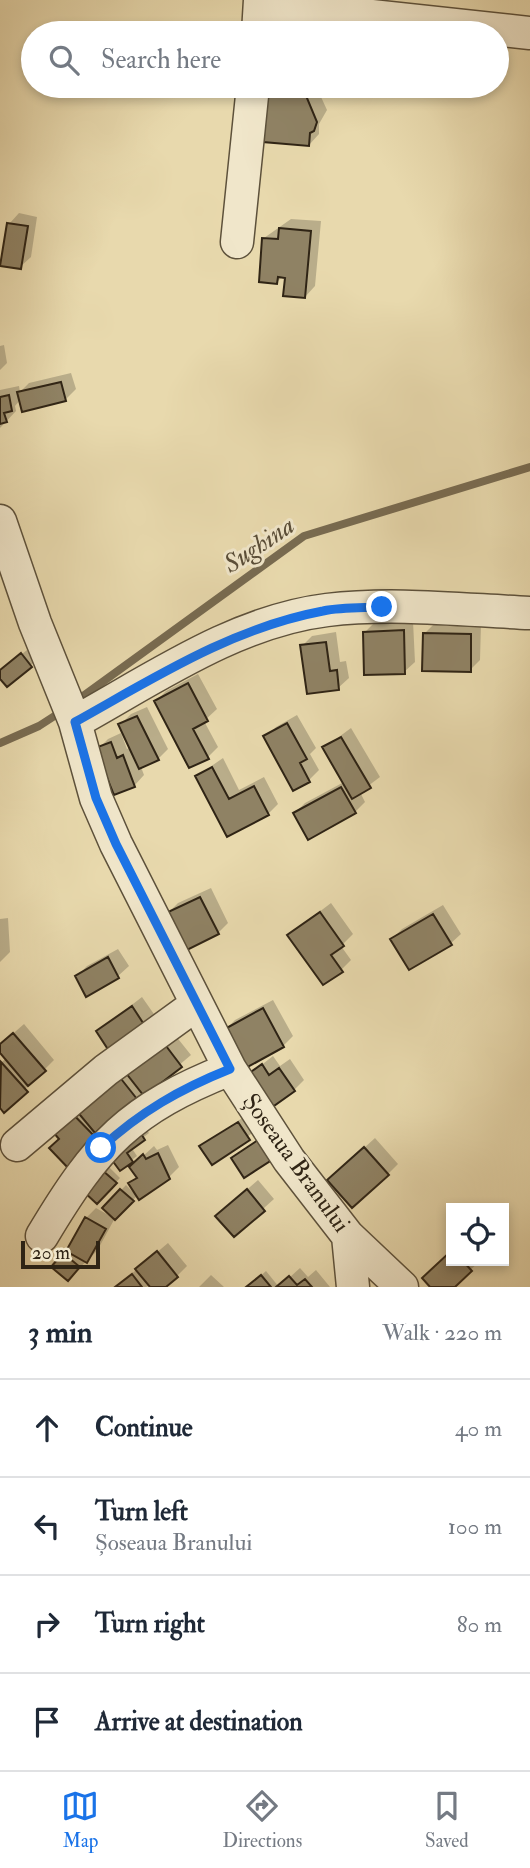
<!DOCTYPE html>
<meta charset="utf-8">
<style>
body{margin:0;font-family:"IM FELL Double Pica",serif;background:#f6f6f7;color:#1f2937}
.controls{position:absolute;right:21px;bottom:21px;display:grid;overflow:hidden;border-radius:0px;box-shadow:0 4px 10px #0003}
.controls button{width:63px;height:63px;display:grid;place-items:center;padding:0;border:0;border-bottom:2px solid #e0e1e3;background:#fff;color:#1f2937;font:35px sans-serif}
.scale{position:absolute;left:21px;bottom:18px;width:79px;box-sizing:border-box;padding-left:7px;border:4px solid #2f2415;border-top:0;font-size:19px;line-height:24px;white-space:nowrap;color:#2f2415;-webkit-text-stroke:5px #f0e6ca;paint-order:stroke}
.stop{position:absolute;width:21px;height:21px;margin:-16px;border:5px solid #1a73e8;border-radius:50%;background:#fff}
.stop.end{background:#1a73e8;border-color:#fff;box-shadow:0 2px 7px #0008}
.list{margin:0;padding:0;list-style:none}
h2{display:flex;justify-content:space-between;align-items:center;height:91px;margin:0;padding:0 28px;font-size:30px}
h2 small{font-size:23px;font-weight:400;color:#747a83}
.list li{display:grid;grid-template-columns:46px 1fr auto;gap:21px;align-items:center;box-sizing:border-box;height:98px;padding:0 28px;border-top:2px solid #e0e1e3}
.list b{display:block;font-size:26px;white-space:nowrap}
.list p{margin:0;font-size:23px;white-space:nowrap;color:#747a83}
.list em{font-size:23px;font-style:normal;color:#747a83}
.icon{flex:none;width:38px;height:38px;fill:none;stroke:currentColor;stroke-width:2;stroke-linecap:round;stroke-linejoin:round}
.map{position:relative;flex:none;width:530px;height:1287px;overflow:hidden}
.search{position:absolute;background:#fff;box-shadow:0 4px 10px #0003;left:21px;right:21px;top:21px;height:77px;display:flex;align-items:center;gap:18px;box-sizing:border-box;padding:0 24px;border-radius:38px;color:#747a83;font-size:26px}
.sheet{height:483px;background:#fff}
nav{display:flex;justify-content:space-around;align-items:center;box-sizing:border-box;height:98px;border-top:2px solid #e0e1e3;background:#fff;font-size:19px;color:#747a83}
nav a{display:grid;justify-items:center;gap:4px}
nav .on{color:#1a73e8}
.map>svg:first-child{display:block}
</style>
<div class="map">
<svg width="530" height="1287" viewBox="0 0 530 1287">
<rect width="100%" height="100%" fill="#e8d9ad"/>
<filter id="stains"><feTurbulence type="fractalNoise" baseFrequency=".00286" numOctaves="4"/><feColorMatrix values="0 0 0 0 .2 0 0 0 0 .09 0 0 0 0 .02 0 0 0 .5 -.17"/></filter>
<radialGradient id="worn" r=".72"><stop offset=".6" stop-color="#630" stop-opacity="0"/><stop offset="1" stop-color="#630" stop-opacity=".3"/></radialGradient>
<path fill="#0003" d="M269 86H316L327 110 319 124V134L309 145 265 141Z
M19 213 37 217 31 257 20 267 9 224Z
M291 219 321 221 315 286 305 297 283 276 277 282 264 238Z
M4 345 7 363 0 370V346Z
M71 373 76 389 65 400H20L15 406 16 411 0 428V390L19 386 20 392 29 383Z
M413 621 415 662 404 672 365 632 375 622Z
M435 623 481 624 480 660 470 670 424 634Z
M336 632 340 662 346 661 349 678 338 688 302 646 312 636Z
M27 650 35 661 31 665 0 676 3 669Z
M198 674 217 709 204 721 218 747 208 757 156 701 166 691Z
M147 707 168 749 158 759 141 767 144 775 134 786 98 749 108 739 121 733 127 749 131 747 121 724 131 714Z
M297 715 316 748 310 754 319 770 309 780 266 737 276 727Z
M351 728 380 777 360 792 365 802 355 812 295 813 305 803 344 782 324 748Z
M223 758 239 790 264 777 278 804 268 814 228 835 197 776Z
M211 888 228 923 218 933 168 913 178 903Z
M331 903 353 934 341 946 351 960 341 970 289 935Z
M443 905 461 934 450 944 392 939 402 929Z
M8 918 10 952 0 962V919Z
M118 949 129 966 118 976 87 994 77 976 87 966Z
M142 997 156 1017 112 1051 98 1031Z
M273 1000 293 1036 283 1046 225 1030 235 1020Z
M24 1024 54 1060 4 1110 0 1105V1064L6 1058 0 1045Z
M171 1030 191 1055 145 1094 143 1091 110 1132 71 1169 62 1138 50 1126Z
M273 1056 280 1066 290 1059 304 1080 294 1090 250 1074Z
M249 1113 259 1128 212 1163 202 1147Z
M143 1125 149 1133 131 1147 137 1156 120 1169 108 1152Z
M272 1129 245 1175 233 1158Z
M375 1138 398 1164 388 1174 340 1170Z
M168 1145 179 1167 169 1177 138 1195 115 1218 97 1251 73 1274 64 1254 86 1218 96 1208 112 1217 104 1208 126 1185 136 1195 130 1183 138 1176 142 1157 154 1146 157 1150Z
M108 1166 120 1178 97 1202 86 1191Z
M258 1180 274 1199 234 1235 228 1206Z
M168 1243 187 1266 177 1276 146 1287H116Z
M451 1252V1261H480L452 1287 434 1268Z
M300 1268 308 1277 316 1270 330 1287H248L266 1271 279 1287Z
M211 1275 224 1287H199Z"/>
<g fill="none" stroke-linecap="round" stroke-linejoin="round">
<path stroke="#786b51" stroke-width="8" d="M79 699 304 536 530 467
M0 743 39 726 56 715"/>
</g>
<path fill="#8f8264" stroke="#2f2415" stroke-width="2" d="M267 86H302L317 122 314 131 310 133 309 146 263 142Z
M7 223 28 226 21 269 0 266Z
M279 228 311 231 305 298 283 296 285 278 278 277 277 284 259 282 262 238 278 239Z
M61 382 66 401 22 412 17 392Z
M9 395 12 411 4 413 7 422 0 424V397Z
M404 630 405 674 364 675 363 632Z
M423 633 471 634V672L422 671Z
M326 642 330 671 337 670 339 690 307 694 300 645Z
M21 653 32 667 7 687 0 679V670Z
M188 683 208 721 193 729 209 759 189 768 154 701Z
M137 716 159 760 139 769 118 724Z
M287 723 307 759 300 763 310 782 293 791 263 736Z
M341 737 371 788 352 799 322 747Z
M111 742 117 758 123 755 135 787 114 795 95 748Z
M212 767 229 799 254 786 269 815 227 837 195 776Z
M341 787 356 813 308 840 293 813Z
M200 897 219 934 185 951 166 913Z
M320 912 344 946 331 955 343 972 323 985 287 935Z
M433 914 452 945 409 970 390 939Z
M108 957 119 978 86 997 75 976Z
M132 1006 147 1029 111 1054 96 1031Z
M263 1008 284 1047 244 1069 223 1030Z
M13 1033 46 1071 28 1086 0 1053V1044Z
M160 1038 182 1067 144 1096 122 1068Z
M1 1062 28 1092 4 1113 0 1108Z
M262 1064 269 1075 279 1068 295 1091 271 1108 248 1074Z
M118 1075 137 1099 95 1133 75 1109Z
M67 1108 101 1143 71 1171 49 1148 59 1139 48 1126Z
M238 1122 250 1140 212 1165 199 1146Z
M138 1129 145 1140 127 1153 133 1162 120 1171 106 1152Z
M261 1138 275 1158 244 1178 231 1158Z
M364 1147 389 1175 352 1208 327 1180Z
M158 1153 170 1179 139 1200 128 1183 137 1178 129 1167 143 1154 146 1159Z
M102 1170 117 1183 97 1204 83 1191Z
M120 1189 134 1201 115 1220 102 1208Z
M247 1189 265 1211 234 1237 215 1216Z
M85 1217 106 1229 87 1263 66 1251Z
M157 1251 178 1277 166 1287H150L135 1269Z
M451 1251V1261H463L472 1271 455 1287H430L422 1278Z
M63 1253 80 1267 68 1281 51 1267Z
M132 1274 142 1287H115Z
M261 1275 271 1287H246Z
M289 1276 297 1285 305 1279 312 1287H276Z"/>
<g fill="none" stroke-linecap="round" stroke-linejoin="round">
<g stroke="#5d513b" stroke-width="35">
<path id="street" d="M261 4 530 33
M258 33 260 0
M237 242 253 86
M0 521 35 623 75 722 96 798 116 844 230 1069 289 1160 348 1236 402 1287
M75 722C153 679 236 621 327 610 394 602 463 610 530 613
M17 1145 106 1070 197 1004
M42 1236C97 1144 129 1109 230 1069
M348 1236 353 1287"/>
</g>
<use href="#street" stroke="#f0e6ca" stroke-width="32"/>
</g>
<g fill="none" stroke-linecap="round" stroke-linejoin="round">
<path stroke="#1a73e8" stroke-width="9" d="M101 1148C140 1112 180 1089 230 1069L116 844 96 798 75 722C154 678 232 628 323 611 342 607 362 608 382 607"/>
</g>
<g text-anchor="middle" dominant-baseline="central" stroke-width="6" stroke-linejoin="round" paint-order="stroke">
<g font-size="24" fill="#2f2415" stroke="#f0e6ca">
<text transform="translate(296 1163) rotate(54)">Șoseaua Branului</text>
</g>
<g font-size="26" font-style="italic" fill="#5a4e38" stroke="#f0e6ca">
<text transform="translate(259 545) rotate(-34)">Sughina</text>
</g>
</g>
<rect width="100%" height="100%" filter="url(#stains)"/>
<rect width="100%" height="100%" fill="url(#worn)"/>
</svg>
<div class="controls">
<button><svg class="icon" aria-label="locate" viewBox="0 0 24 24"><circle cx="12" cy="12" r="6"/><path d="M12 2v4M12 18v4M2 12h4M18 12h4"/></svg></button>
</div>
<div class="scale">20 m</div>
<div class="stop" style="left:101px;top:1148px"></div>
<div class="stop end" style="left:382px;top:607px"></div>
<div class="search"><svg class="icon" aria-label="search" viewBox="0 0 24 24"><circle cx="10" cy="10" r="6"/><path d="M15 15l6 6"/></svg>Search here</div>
</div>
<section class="sheet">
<h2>3 min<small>Walk · 220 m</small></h2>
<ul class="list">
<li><svg class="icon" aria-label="ahead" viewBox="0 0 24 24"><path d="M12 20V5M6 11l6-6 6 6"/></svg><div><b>Continue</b></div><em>40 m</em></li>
<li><svg class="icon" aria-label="left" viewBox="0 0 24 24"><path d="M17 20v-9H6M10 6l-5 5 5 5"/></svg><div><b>Turn left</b><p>Șoseaua Branului</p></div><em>100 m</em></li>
<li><svg class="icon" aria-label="right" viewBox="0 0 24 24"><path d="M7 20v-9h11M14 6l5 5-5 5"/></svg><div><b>Turn right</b></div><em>80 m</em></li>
<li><svg class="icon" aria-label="arrive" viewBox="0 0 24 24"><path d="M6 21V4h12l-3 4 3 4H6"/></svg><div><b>Arrive at destination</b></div></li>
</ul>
</section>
<nav>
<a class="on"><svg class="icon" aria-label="map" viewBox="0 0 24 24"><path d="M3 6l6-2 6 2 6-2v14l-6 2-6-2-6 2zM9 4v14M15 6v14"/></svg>Map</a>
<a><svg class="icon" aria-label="directions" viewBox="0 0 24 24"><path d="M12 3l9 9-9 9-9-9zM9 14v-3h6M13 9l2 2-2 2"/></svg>Directions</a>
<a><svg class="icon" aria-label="saved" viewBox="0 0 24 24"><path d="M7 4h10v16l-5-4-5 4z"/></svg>Saved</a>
</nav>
